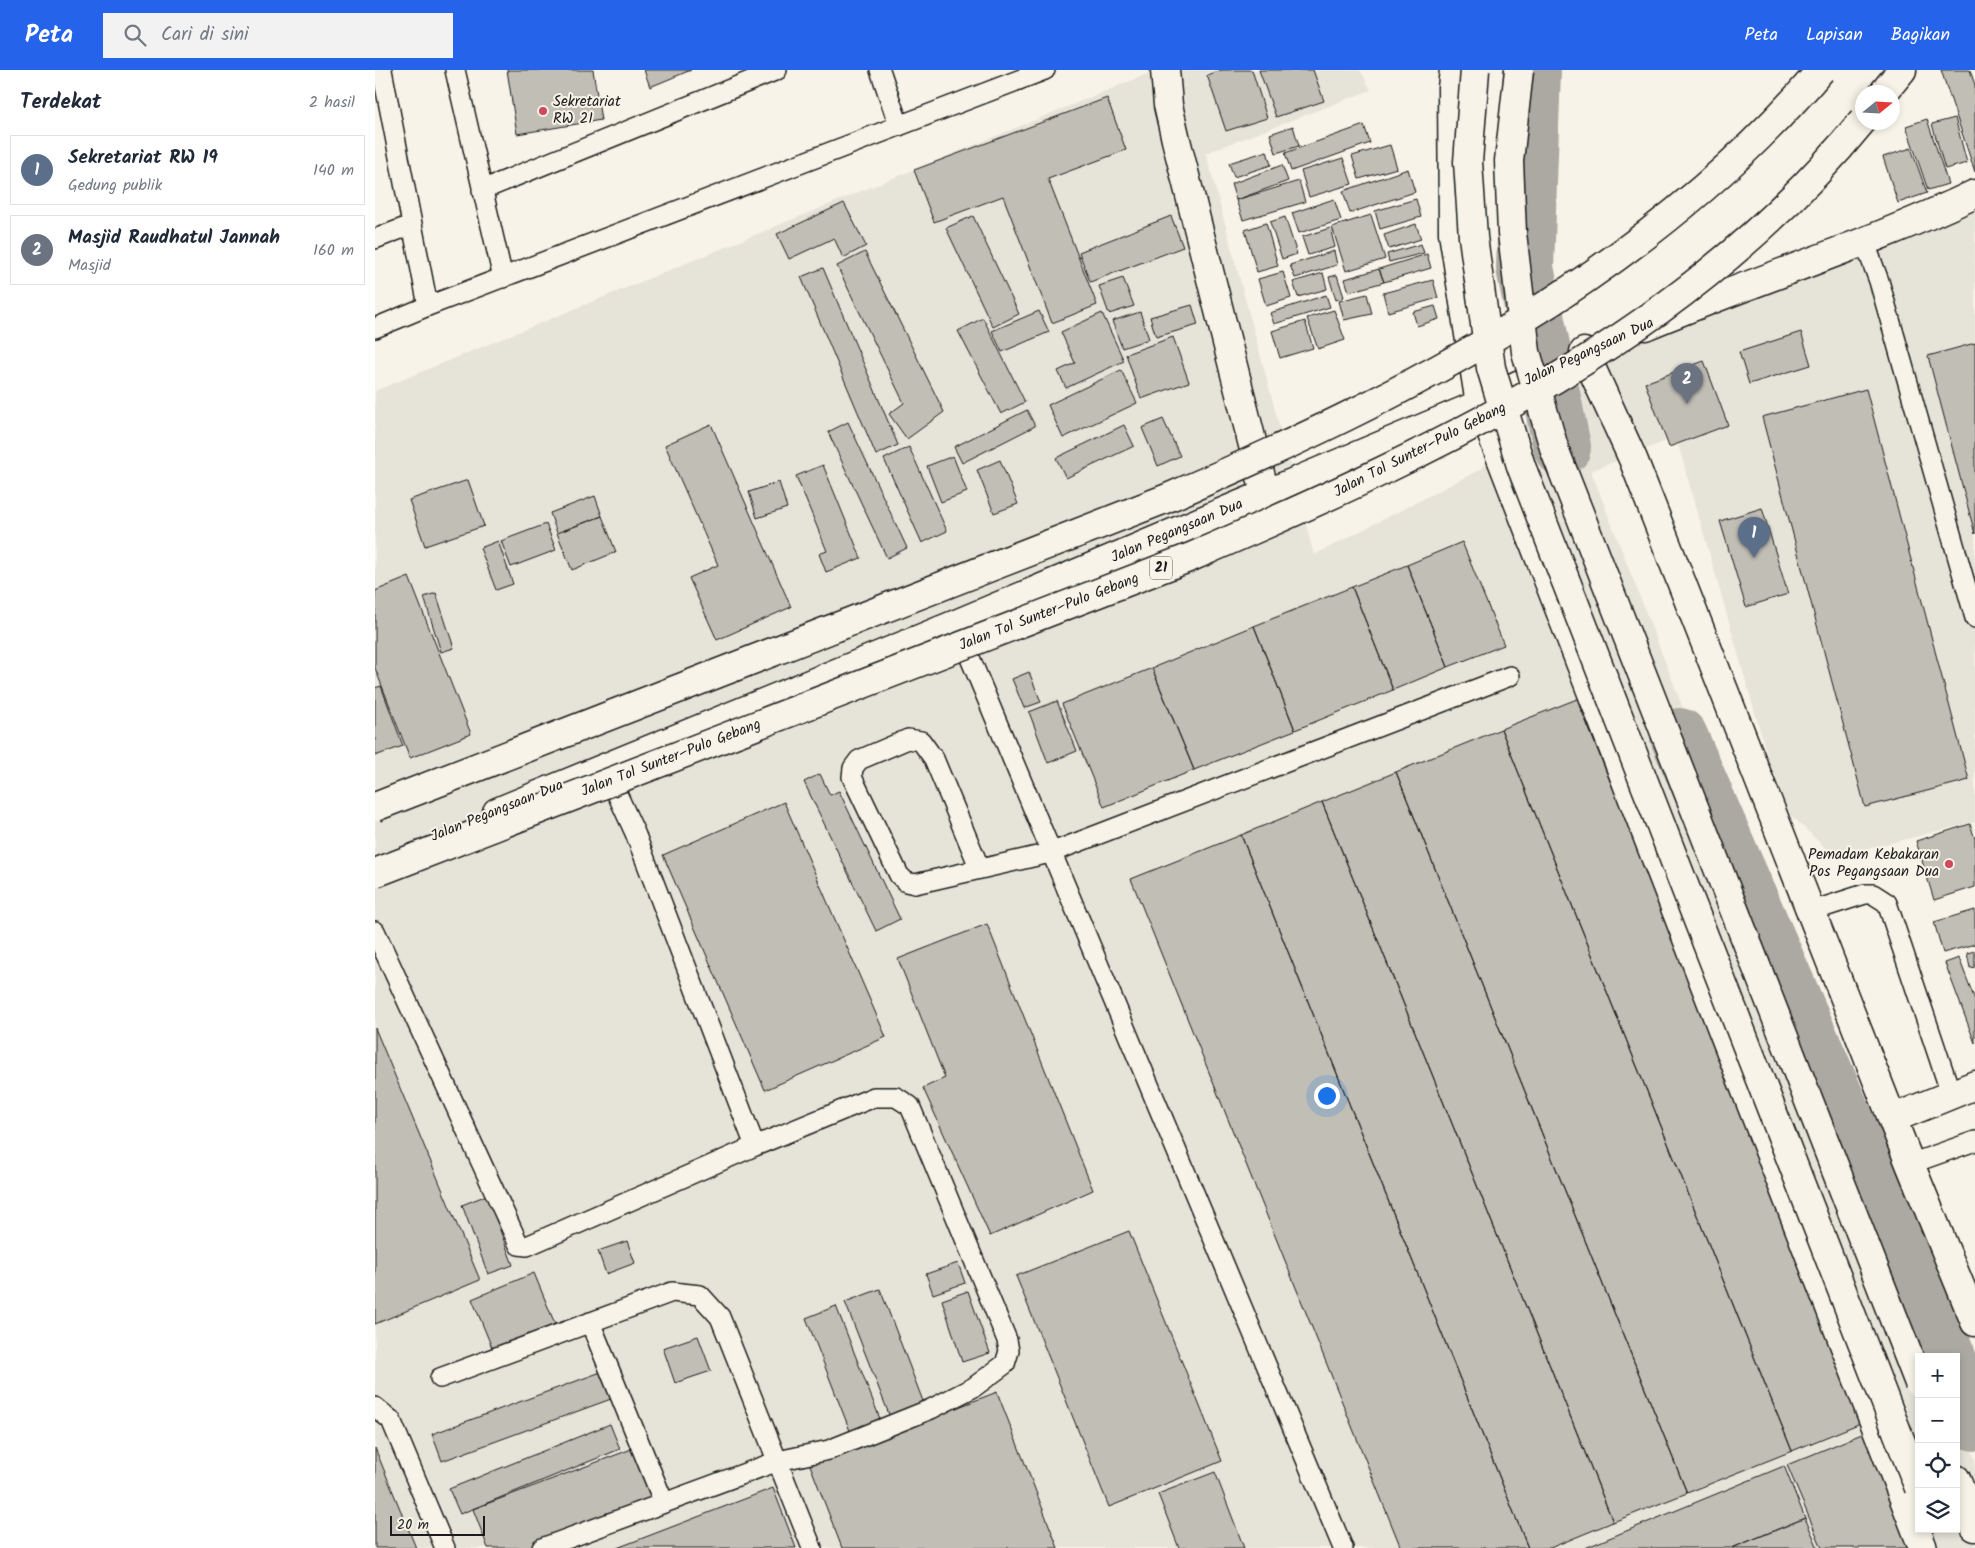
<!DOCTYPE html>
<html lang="id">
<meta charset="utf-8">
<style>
body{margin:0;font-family:Kalam,sans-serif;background:#f2f2f3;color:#1f2937}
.controls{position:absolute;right:15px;bottom:15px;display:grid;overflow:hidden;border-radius:0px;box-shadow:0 2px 8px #0003}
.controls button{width:45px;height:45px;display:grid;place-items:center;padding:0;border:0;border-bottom:1px solid #e0e1e3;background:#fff;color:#1f2937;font:25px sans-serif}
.compass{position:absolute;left:1480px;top:15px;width:45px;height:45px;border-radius:50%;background:#fff;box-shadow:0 2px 8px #0003;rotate:72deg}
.scale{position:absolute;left:15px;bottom:12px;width:95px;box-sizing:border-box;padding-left:5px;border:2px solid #1c1c1c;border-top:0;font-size:14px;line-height:18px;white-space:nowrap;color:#1c1c1c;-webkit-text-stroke:4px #f7f3e8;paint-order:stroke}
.you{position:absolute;left:951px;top:1025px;width:18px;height:18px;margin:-12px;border:4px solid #fff;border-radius:50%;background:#1a73e8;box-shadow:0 0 0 8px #1a73e833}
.badge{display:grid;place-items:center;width:32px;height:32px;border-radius:50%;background:#2563eb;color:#fff;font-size:16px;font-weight:700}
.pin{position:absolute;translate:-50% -41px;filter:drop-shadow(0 1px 2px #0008)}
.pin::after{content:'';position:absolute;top:26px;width:18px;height:15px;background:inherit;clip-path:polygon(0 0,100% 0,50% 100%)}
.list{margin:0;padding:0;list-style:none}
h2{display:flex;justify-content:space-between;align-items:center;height:65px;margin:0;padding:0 20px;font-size:21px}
h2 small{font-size:16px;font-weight:400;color:#747a83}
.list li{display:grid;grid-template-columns:32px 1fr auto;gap:15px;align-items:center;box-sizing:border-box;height:70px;margin:0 10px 10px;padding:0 10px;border:1px solid #e0e1e3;border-radius:0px}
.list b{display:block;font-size:19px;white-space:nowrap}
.list p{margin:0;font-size:16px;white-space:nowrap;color:#747a83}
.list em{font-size:16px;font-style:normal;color:#747a83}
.icon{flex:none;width:28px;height:28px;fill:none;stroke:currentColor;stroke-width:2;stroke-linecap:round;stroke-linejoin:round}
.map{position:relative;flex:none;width:1600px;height:1478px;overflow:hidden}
header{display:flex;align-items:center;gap:30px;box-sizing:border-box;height:70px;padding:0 25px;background:#2563eb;color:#fff}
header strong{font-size:24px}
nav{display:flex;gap:28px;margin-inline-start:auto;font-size:18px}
.search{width:350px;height:45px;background:#f2f2f3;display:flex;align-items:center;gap:12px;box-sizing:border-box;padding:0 18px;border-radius:0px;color:#747a83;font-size:19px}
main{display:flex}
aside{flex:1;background:#fff}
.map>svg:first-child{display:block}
</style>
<header>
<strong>Peta</strong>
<div class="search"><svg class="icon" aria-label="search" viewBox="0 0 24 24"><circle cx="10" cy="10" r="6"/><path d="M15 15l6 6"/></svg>Cari di sini</div>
<nav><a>Peta</a><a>Lapisan</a><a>Bagikan</a></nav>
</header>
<main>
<aside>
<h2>Terdekat<small>2 hasil</small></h2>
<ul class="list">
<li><span class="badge" style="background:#5c6f8a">1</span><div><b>Sekretariat RW 19</b><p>Gedung publik</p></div><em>140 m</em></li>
<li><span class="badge" style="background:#6b7280">2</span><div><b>Masjid Raudhatul Jannah</b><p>Masjid</p></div><em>160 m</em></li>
</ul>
</aside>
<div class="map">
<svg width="1600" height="1478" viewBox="0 0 1600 1478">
<rect width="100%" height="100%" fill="#f7f3e8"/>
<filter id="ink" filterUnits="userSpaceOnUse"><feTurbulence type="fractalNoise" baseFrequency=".02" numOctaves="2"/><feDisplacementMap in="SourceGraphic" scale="10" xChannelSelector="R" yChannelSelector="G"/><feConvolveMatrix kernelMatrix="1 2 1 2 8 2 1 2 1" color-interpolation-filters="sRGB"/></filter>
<g filter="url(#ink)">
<path fill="#e6e3d9" d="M782 0H985L996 20 831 83 939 485 1106 399 1212 289 1600 120V754L1599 752 1460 787 1407 737 1301 367 1216 401 1560 1287H1544V1459H1581V1342L1600 1390V1478H0V321Z"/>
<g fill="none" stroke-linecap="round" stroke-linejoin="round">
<path stroke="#aca9a2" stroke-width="58" d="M1157 0 1150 198 1187 377
M1304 667 1572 1287
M1581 1309 1600 1352"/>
</g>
<path fill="#c0beb5" stroke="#1c1c1c" d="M132 0H218L226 50 142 64Z
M269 0H316L275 17Z
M847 0H877L892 48 851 61 832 5Z
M884 0H938L949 31 901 47Z
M1566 0H1595L1600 15V102Z
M732 28 751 80 673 109 722 235 677 253 628 126 559 152 539 100Z
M1580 48 1592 93 1570 99 1557 54Z
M1552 49 1573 114 1553 120 1531 56Z
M989 55 995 73 916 101 910 83Z
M918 56 924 76 901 83 895 64Z
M1015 75 1022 98 984 109 977 86Z
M1536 78 1552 123 1523 133 1508 87Z
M892 81 896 95 859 107 854 93Z
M968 88 977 114 934 127 926 101Z
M907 95 913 111 861 130 856 114Z
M1033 99 1040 122 975 143 968 121Z
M924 111 930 132 868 150 861 130Z
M959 129 966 150 924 163 917 143Z
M1041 129 1046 147 1005 159 1000 141Z
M469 133 491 176 468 188 459 168 414 189 402 164Z
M996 145 1010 189 971 201 957 157Z
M598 146 644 244 618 257 571 158Z
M796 146 808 177 715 212 704 182Z
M910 147 922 184 907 189 895 152Z
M891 153 903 196 882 202 870 160Z
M1041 154 1046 169 1014 179 1009 165Z
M955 158 960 177 933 185 927 167Z
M1046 174 1049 183 1014 192 1012 184Z
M959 181 962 195 920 208 915 195Z
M490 182 569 342 532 369 514 344 529 333 462 196Z
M1052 184 1056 198 1009 212 1004 199Z
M448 198 523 375 501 385 426 207Z
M1004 199 1009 212 974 222 970 209Z
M908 202 916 228 891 236 883 209Z
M948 203 952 219 923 227 918 212Z
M962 205 969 227 961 230 954 207Z
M748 208 759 236 734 244 724 216Z
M1058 210 1063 228 1013 242 1008 223Z
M992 224 997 244 969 250 964 231Z
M951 225 955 237 899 254 895 243Z
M817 235 823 255 781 267 775 247Z
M1060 236 1064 249 1042 256 1038 242Z
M959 240 970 270 943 279 932 248Z
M664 241 674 262 627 282 617 261Z
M765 242 774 269 747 278 737 251Z
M727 243 749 291 691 318 683 301 700 293 686 262Z
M608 248 650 332 626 344 583 261Z
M930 251 938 278 905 288 897 261Z
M1426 262 1436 295 1374 314 1364 282Z
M798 267 814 312 766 329 751 284Z
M1600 273V464L1553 286Z
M1329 291 1353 355 1294 377 1270 313Z
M746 300 762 333 688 368 673 335Z
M1491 319 1594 710 1490 737 1387 347Z
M652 340 660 356 587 393 579 377Z
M788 349 805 386 783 396 767 358Z
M473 352 532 478 512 488 453 362Z
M336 354 416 537 342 570 314 508 343 495 290 375Z
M749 355 759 376 691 408 681 388Z
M534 377 572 461 547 473 509 389Z
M578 386 592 422 566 432 552 396Z
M625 390 643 434 619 443 602 400Z
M448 395 486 488 451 502 444 484 452 481 421 406Z
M93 410 109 456 50 476 34 430Z
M404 412 412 438 382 448 374 422Z
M220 426 227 446 182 463 175 443Z
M1387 438 1413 524 1371 537 1345 451Z
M227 446 241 482 197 500 182 463Z
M171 454 181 480 136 497 126 471Z
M123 471 138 514 121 520 105 478Z
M1087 472 1129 575 1073 597 1032 495Z
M1032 495 1073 597 1018 620 977 517Z
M34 507 96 664 35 688 0 598V521Z
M977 517 1018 620 920 660 879 556Z
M61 523 79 578 66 582 49 527Z
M879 556 920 660 819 700 777 598Z
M777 598 819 700 729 737 687 634Z
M654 602 666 632 649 638 637 609Z
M6 616 28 676 0 686V618Z
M1202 629 1493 1350 1417 1381 1126 659Z
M682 631 702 681 673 693 654 642Z
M1126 659 1417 1381 1312 1423 1021 702Z
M1021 702 1312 1423 1238 1452 947 732Z
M445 704 455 725 464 721 525 849 501 861 429 712Z
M409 732 511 967 390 1020 288 785Z
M947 732 1238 1452 1175 1478H1153L866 765Z
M1595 754 1600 769V817L1559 830 1541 771Z
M866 765 1153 1478H1026L756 809Z
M1600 840V874L1568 883 1559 852Z
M612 854 718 1120 615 1166 548 1018 570 1008 523 889Z
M1600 881V897L1595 898 1592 883Z
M1584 888 1600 930V973L1570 893Z
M0 958 105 1210 0 1254Z
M112 1125 138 1195 113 1204 87 1135Z
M754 1161 847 1391 734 1437 641 1206Z
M252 1171 260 1193 231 1204 223 1181Z
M583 1193 590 1213 558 1224 551 1204Z
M159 1203 180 1254 118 1280 97 1229Z
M505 1219 551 1339 517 1352 470 1232Z
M593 1221 615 1283 587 1292 567 1230Z
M461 1236 507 1354 477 1366 431 1248Z
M323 1266 336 1301 300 1313 288 1278Z
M226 1302 236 1329 67 1391 57 1364Z
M622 1322 683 1478H467L435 1395Z
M235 1354 245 1379 85 1444 74 1419Z
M1494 1361 1542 1478H1447L1412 1395Z
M262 1377 282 1432 160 1478H113L98 1439Z
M0 1378 41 1478H0Z
M1409 1396 1430 1448 1357 1478H1210Z
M840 1402 869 1478H804L783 1424Z
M398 1418 421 1478H242Z
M1430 1448 1443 1478H1357Z"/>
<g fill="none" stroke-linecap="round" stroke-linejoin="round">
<g stroke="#1c1c1c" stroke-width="22">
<path id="lane" d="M7 0 53 236 670 0
M80 0 128 208
M505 0 524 56
M107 120 402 0
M0 169 36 155
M1490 173 1504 211 1600 548
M0 258 53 236
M585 564 968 1478
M605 799 559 689 546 671 533 669 484 690 478 698 477 707 524 805 531 812 540 814 675 783 1135 606
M1437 841 1490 824H1498L1512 833 1576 1024
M0 861 144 1175 152 1176 380 1076
M1535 1094 1600 1071
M215 1252 289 1433
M65 1308 297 1222 325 1225 345 1247 437 1478
M0 1337 16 1350 70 1478
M167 1478 403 1391 454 1380 556 1339 599 1317 630 1294 634 1281 632 1270 535 1036 521 1027H499L380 1076 260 763 232 702"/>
</g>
<g stroke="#1c1c1c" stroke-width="31">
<path id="street" d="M790 0 793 35 801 70 890 423
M1209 282 1258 389 1535 1094 1600 1252
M1519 1048 1600 1015"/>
</g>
<g stroke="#1c1c1c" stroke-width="31">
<path id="secondary" d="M1079 0 1077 18 1078 163 1105 334 1548 1478
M1270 256C1380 210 1493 175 1600 124
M122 742 581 554 1098 337 1145 314
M1581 1409 1600 1457"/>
</g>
<g stroke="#1c1c1c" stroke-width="31">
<path id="highway" d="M1509 22 1527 0"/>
</g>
<use href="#lane" stroke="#f7f3e8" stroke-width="19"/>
<use href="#street" stroke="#f7f3e8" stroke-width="28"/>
<use href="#secondary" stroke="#f7f3e8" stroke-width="28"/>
<use href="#highway" stroke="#f7f3e8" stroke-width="28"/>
<g stroke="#1c1c1c" stroke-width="31" stroke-linecap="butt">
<path id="secondary-bridge" d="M1100 0 1093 92 1098 167 1116 298 1146 396 1544 1418
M1144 0 1134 91 1137 163 1151 282 1180 381 1544 1313"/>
</g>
<g stroke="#1c1c1c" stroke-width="31" stroke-linecap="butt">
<path id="highway-bridge" d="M0 737 790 429C1031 326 1273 204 1446 0
M0 803 816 487C1064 380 1314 265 1488 50"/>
</g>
<use href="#secondary-bridge" stroke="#f7f3e8" stroke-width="28"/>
<use href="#highway-bridge" stroke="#f7f3e8" stroke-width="28"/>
</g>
</g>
<g fill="#d1495b" stroke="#f7f3e8" stroke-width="2">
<circle cx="168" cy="41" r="5"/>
<circle cx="1574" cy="794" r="5"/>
</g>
<g text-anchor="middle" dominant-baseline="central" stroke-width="4" stroke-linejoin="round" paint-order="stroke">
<rect fill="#f7f3e8" stroke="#5e5c59" stroke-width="1" x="775" y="486.5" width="22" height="23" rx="4"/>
<g font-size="14" font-weight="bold" fill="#1c1c1c">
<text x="786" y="498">21</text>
</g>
<g font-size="15" fill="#1c1c1c" stroke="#f7f3e8" text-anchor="start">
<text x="178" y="32">Sekretariat<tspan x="178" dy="17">RW 21</tspan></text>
<text x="1564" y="785" text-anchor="end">Pemadam Kebakaran<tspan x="1564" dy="17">Pos Pegangsaan Dua</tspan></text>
</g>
<g font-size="15" fill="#1c1c1c" stroke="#f7f3e8">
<text transform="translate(1214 282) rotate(-25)">Jalan Pegangsaan Dua</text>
<text transform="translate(1045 380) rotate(-27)">Jalan Tol Sunter–Pulo Gebang</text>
<text transform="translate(802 461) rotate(-23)">Jalan Pegangsaan Dua</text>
<text transform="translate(674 542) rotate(-21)">Jalan Tol Sunter–Pulo Gebang</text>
<text transform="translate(296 688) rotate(-21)">Jalan Tol Sunter–Pulo Gebang</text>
<text transform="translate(122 741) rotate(-22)">Jalan Pegangsaan Dua</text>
</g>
</g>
</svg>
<div class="controls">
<button>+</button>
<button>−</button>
<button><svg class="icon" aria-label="locate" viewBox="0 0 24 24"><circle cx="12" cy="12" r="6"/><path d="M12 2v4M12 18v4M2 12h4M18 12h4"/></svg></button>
<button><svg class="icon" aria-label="layers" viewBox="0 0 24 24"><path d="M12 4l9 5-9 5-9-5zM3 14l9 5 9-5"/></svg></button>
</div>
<svg class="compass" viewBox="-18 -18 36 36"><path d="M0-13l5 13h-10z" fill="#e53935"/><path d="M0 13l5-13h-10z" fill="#747a83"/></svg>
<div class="scale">20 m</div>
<div class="you"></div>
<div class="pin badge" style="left:1379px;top:488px;background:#5c6f8a">1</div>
<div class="pin badge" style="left:1312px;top:334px;background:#6b7280">2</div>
</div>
</main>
